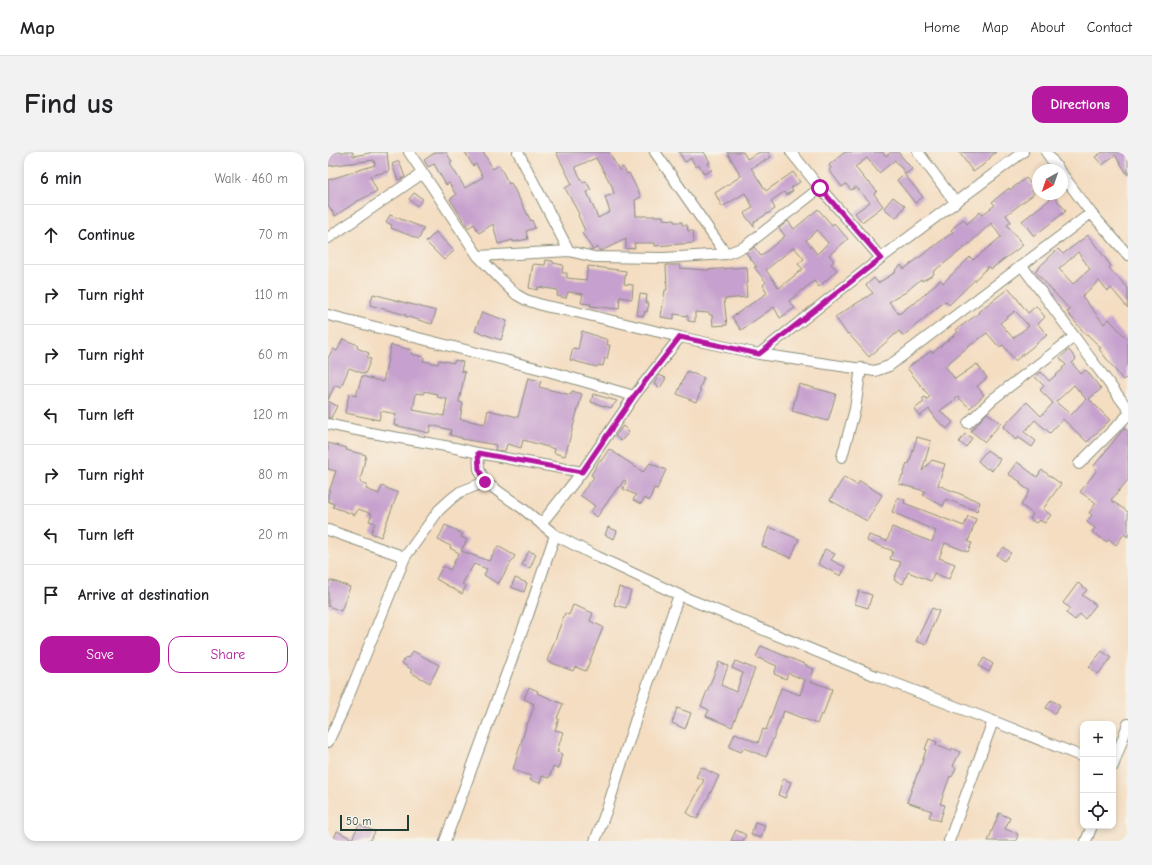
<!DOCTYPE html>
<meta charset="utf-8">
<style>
body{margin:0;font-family:"Comic Neue",sans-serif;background:#f2f2f2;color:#202124}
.controls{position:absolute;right:12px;bottom:12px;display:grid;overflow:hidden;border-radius:8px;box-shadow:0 2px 6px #0003}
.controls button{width:36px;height:36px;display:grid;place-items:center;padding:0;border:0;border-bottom:1px solid #e0e0e0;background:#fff;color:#202124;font:20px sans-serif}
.compass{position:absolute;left:704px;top:12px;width:36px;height:36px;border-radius:50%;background:#fff;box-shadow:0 2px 6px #0003;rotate:220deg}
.scale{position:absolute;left:12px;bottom:10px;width:69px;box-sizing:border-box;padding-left:4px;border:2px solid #1f3d34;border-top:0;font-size:11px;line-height:14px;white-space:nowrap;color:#1f3d34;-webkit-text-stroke:3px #f7f3e8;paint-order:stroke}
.stop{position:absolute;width:12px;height:12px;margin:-9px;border:3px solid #b5179e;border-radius:50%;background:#fff}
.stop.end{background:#b5179e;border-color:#fff;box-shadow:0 1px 4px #0008}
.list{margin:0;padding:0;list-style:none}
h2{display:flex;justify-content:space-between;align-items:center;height:52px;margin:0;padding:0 16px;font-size:17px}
h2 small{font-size:13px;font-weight:400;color:#757577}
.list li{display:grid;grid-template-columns:26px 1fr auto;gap:12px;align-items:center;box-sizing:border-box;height:60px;padding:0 16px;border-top:1px solid #e0e0e0}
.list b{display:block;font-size:15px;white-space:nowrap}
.list em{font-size:13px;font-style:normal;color:#757577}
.actions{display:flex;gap:8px;padding:12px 16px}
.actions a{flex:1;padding:9px 0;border:1px solid #b5179e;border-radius:12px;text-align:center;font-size:14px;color:#b5179e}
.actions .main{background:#b5179e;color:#fff}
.icon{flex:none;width:22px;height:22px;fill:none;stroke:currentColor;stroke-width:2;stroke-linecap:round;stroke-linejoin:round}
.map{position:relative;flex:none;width:800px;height:689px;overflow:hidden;border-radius:12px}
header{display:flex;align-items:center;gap:24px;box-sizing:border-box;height:56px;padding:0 20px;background:#fff;border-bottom:1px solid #e0e0e0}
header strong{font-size:19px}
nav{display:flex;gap:22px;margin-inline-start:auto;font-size:14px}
.intro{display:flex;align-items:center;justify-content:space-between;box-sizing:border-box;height:96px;padding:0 24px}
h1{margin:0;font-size:28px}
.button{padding:10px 18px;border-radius:12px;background:#b5179e;color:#fff;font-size:14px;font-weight:700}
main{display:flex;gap:24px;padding:0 24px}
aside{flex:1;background:#fff;border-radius:12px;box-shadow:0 2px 6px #0003}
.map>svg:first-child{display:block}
</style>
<header>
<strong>Map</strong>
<nav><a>Home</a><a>Map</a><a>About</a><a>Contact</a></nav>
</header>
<div class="intro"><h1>Find us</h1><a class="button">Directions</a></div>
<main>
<aside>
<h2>6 min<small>Walk · 460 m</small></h2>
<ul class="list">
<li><svg class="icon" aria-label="ahead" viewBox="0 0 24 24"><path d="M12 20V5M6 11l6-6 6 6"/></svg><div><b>Continue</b></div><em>70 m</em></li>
<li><svg class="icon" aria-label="right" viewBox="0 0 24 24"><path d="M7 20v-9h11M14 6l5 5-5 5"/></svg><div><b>Turn right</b></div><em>110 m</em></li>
<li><svg class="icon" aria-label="right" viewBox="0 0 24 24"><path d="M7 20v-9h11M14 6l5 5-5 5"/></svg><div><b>Turn right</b></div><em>60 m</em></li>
<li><svg class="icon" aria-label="left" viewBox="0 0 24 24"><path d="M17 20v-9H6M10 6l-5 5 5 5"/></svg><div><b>Turn left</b></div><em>120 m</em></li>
<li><svg class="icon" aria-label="right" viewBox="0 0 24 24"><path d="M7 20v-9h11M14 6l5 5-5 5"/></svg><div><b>Turn right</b></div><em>80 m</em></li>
<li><svg class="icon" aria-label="left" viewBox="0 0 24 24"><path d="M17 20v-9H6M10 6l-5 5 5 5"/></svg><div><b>Turn left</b></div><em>20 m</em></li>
<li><svg class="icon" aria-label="arrive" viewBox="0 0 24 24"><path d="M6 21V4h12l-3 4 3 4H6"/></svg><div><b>Arrive at destination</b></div></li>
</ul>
<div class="actions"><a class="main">Save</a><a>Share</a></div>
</aside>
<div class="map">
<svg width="800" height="689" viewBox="0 0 800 689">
<rect width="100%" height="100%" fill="#f7f3e8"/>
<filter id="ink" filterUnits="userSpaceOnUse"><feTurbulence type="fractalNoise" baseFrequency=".025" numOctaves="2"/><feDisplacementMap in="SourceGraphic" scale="8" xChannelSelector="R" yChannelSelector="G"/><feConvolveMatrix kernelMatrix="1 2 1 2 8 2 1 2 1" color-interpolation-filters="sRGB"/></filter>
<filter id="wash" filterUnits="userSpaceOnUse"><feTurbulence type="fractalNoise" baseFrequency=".012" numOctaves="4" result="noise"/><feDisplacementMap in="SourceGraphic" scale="16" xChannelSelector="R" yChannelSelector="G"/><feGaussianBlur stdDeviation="0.9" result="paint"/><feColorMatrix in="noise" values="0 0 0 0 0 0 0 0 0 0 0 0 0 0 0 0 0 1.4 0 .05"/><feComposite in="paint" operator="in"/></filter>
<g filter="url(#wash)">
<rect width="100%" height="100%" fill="#f4ddc1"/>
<g id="blocks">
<path fill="#c6a0ce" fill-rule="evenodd" d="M0 0H25V4L42 1V0H59L61 19 42 24 49 39 28 50 7 64 0 53V28L47 13 46 8 0 14Z
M108 0H118L124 10 122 12 137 36 155 25 148 12 145 14 137 0H155L165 17 171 13 181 32 183 31 203 69 204 68 207 76 198 79 200 87 185 90V88L170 92 165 72 151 81 146 72 140 76 122 47 128 43 121 31 118 33 106 12 100 15 96 8Z
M228 0H281L291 18 295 15 299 22 301 21 313 45 307 48 308 64H335V67L346 68V70H354V73H359L360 79H365L366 91 327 94V91H306L307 96 298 97V87L273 99H272L270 95 265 98 254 81 257 79 250 63 251 62 237 36 244 32ZM268 6 284 34 286 42 277 45 282 60 270 66 259 40 263 38 258 29 255 31 247 15Z
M351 0H376L382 10 380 11 384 18 376 22 371 13 368 15 363 6 357 10Z
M399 0H415L419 7 432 0H440L443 5 423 16 438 39 465 20 472 30 463 36 465 39 458 43 456 40 443 49 447 57 426 70V75L416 62 425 55 417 41 394 55 387 41 413 24Z
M517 0H554L558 4 563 0H570L584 17 578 22 567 8 551 21 539 6 527 15 540 31 541 30 549 39 546 42 555 54 534 70 527 61 542 50 528 35 523 38 518 32 514 35 501 18 503 16 501 13Z
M631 0H668L662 5V6L655 13 645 20Z
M775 0H800V23L787 3 774 13 767 5Z
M71 9 77 25 70 28 64 12Z
M576 22 595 45 587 51 569 28Z
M698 26 706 36 703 38 706 42 678 63 683 70 679 73 695 93 663 117 661 114 621 153 617 149 575 184 571 179 541 205 520 181 519 182 507 165 545 141 538 133 546 126 550 131 568 120 567 118 573 113 576 117 625 80 623 78 635 67 639 72 652 60 654 63 667 53 664 50 681 36 682 38ZM663 71 673 85 645 108 642 105 615 131 612 128 586 152 585 151 571 162 561 150 578 140 593 127 594 129 606 122 605 120 606 119 640 93Z
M86 41 95 47 89 54 81 47Z
M726 44 738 59 706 84 694 69Z
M565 45 577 54 568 66 556 56Z
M490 57 504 73 506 71 520 87 501 103 506 109 503 112 509 118 491 135 486 129 461 149 467 156 452 166 446 155 413 178 404 165 439 141 435 133 438 130 426 115H429L418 101 426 95 433 104 457 84 451 76 460 69 466 77ZM489 78 500 91 489 102 478 88ZM466 95 476 107 470 112 475 117 451 136 438 118Z
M62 63 96 76 91 87 63 76 64 73 58 70Z
M108 80 126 99 116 108 98 90Z
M760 83 783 114 781 116 800 136V156L783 136 780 139 771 129 754 144 776 172 781 167 800 188V225L795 228 771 197 773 196 760 183 759 184 739 160 742 158 707 119 730 97 735 102ZM750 100 762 117 745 132 731 117Z
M218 108 225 109V111L235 113 234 121H239V126L258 128 260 114 298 119 296 132 305 133 304 147 292 145 291 157 262 154 263 152 253 151 255 142 240 140 238 146 229 144 230 138 210 135 209 138 201 136 205 112 217 113Z
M338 113H352V116L378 118 419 115 420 131H418L419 145 396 147 399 173 385 174 384 163H382L381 161 367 160V170L360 169V164L346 162V167L333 165 337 138H339Z
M681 136 700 161 708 154 717 165 710 172 719 183 687 209 675 193 671 195 659 181 636 198 617 214 627 227 649 212 659 226 649 234 656 243 642 256 630 245 612 259 625 270 619 277 609 268 601 257 592 264 586 257 596 250 594 248 596 245 599 247 602 245 579 216 603 199 604 201 630 180 628 178 651 161 650 160ZM687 159 701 174 685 186 672 171Z
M45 142 108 159 104 172 77 164 78 163 42 153Z
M312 142 319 143 318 151H321L319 160 317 159 316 164 309 163Z
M154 160 179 169 173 188 147 179Z
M254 179 280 188 279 193H282L279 207 277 206 275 214 270 213 269 215 242 208 245 196 250 197Z
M15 187 30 193 29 196 41 201 39 206 43 207 37 222 21 216 13 235 7 233 0 248V206L5 197 9 199Z
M63 193 84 198 83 202 96 205 95 209 110 212 111 208 126 211 127 208 135 210 133 219 137 220 131 250 135 251 132 267 157 272 160 258 190 265 200 226 213 229 211 235 243 243 244 239 254 242 237 304 226 301 227 297 195 288 193 296 179 292 177 299 167 298 168 293 134 287V286L122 283 123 278 103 273 101 281 66 273 68 262 53 259 51 268 17 261 21 242 28 244 34 224 55 230ZM96 239 110 242 109 245 119 247 116 264 85 258 88 241 96 242Z
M741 198 748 207 744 211 753 222 758 218 773 237 761 247 782 268 759 290 735 267 722 281 707 268 696 280 708 289 704 295 690 285 688 288 675 275 699 250 713 264 725 251 712 238 716 234 707 225 713 220 721 229 735 217 734 216 738 213 732 206ZM746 233 758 247 743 263 728 250Z
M359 219 376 226 371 238 373 239 368 250 349 242Z
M331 223 338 226 332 236 326 232Z
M471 232 508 242 500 269 464 259Z
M265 242 289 249 283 256 263 250Z
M0 249 9 254 3 266H0Z
M659 261 673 271 657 290 643 279Z
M295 274 301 280 293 289 287 284Z
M796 276 800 279V328L783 348 800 360V385L796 382 788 393 781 387 779 390 764 380 767 376 759 370 764 363 761 361 768 351 752 340 769 318 765 315Z
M637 282 644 286 638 295 631 290Z
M589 285 603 289 594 319 604 308 617 312 610 333 652 350 649 359 618 347 615 354 595 343 597 339 571 332 574 324H575L579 311 581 312Z
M0 291 19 296 18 298 38 303 32 330 39 333 38 337 51 342 54 334 70 341 53 385 43 381 47 371 41 369 44 362 30 357 27 363 5 355 6 352 0 349V343L8 319 0 317Z
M281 297 315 320 322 311 338 318 329 337 326 336 321 349 316 346 313 352 305 348 308 343 295 337 298 329 296 328 291 336 290 335 269 365 262 360 267 354 252 343 266 325 263 323 271 309H273Z
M659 298 672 307 664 319 660 316 659 317 650 309Z
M689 310 709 325 714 318 733 332 715 357 723 363 717 371 711 368 708 371 702 367 705 362 693 353 702 339 692 332 693 330 680 322Z
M516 325 529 333 532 329 554 343 539 369 502 348Z
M570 345 577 348 576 351 636 374 640 364 648 367 640 390 644 391 640 400 617 391 611 406 627 412 621 427 606 421 603 429 580 420 575 432 566 428 573 410 562 407 565 399 539 389 541 383 559 389 564 375 604 390 608 379 564 360Z
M117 373 135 382 133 385 139 388 133 399 161 409 170 394 187 404 170 432 156 423 159 417 146 412 134 432 138 434 134 442 108 427 115 414 122 418 131 401 122 396 123 394 110 388Z
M280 375 289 379 286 387 277 383Z
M441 375 471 387 463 406 434 394Z
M676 395 683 401 676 409 669 403Z
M497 397 507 402 503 408 517 415 513 424 490 412Z
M201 399 208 402 202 416 194 413Z
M187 426 199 431 196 440 183 435Z
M2 428 22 435 13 459 0 454V434Z
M750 431 759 438 754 443 768 453 757 467 752 462 747 468 738 461 742 456 735 451Z
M291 435 303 439 298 456 286 453Z
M531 439 544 443 540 456 527 452Z
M245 453 265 461 262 469 275 475 258 519 247 515 245 519 219 509 237 461 241 463Z
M604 456 611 459 601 483H602L598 493 588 489Z
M433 494 479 513 478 514 486 517 482 529 504 537 495 563 493 562 489 572 456 559 438 605 416 596 413 600 401 595 407 581 430 591 435 577 438 578 453 536 472 543 477 528 460 521 458 527 446 522 449 514 428 505Z
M85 499 111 513 102 531 82 520 84 518 74 511 78 505 80 506Z
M774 499 783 506 770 522 761 515Z
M656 506 665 512 661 520 651 514Z
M407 509 427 517 404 575 378 564 381 558 373 554 391 510 400 514 393 533 408 540 415 521 404 516Z
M201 535 210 539 209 541 235 552 229 566 231 567 227 578 235 580 229 600 234 602 230 617 225 615 221 626 214 624 212 631 202 628 203 624 185 618 199 571H200L206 555 205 554 206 552 196 547Z
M723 548 732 553 727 562 718 556Z
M349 556 363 561 357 577 344 571Z
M601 587 609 590 608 593 623 599 624 596 632 600 625 614 628 616 624 625 622 624 612 652 617 653 612 669 601 665 604 659 579 650 590 620H591L598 598 597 597Z
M373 615 391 624 369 667 359 661 376 628 368 625Z
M455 627 463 630 457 646 450 643Z
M671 661 682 666 677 677 690 682 688 689H660Z
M427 670 437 673 433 686 423 683Z
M31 672 47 680 42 689H5L9 679 24 687Z
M408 678 418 683 415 689H403Z"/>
</g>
</g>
<g filter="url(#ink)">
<use href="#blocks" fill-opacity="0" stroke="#8a8d7a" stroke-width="1"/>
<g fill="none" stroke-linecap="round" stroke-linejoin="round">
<g stroke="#8a8d7a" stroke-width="12">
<path id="minor" d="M81 0 150 104 182 137 189 143 198 148 217 154 248 160 352 185 431 202 547 219 561 214 763 61
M190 0 241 99
M327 0 398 102
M463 0 492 36 553 106
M590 0 627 50
M718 0 731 18
M734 22 763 61 800 103
M0 86 95 21
M150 104 241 99 266 105 336 106 398 102 416 95 492 36
M694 114 800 257
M0 163 220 219 306 244
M431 202 553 106 695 0
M640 271 665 247 746 185
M0 272C49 284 100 289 150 301L151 317 157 330 194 356 227 383 270 405 351 443 548 524 665 569 755 605
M150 301 254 320
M514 305 527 257 533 216
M751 312 800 263
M213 372 254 320 306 244 352 185
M0 378 77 405
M0 590 15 558 77 405 111 358 123 347 132 340 157 330
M785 614 800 572
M117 689 200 463 227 383
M267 689 279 657 311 557 351 443
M621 689 665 569
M758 689 764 674"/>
</g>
<use href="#minor" stroke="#fff" stroke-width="10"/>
</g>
</g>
<g fill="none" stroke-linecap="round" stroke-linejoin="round" filter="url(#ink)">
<path stroke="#b5179e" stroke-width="5" d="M157 330 151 317 150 301 254 320 306 244 352 185 431 202 553 106 492 36"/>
</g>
</svg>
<div class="controls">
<button>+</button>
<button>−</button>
<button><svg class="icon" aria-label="locate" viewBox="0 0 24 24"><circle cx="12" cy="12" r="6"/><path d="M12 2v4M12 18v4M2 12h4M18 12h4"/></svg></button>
</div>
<svg class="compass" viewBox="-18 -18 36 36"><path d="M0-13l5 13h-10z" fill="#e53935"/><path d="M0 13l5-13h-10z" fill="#757577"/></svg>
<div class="scale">50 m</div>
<div class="stop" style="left:492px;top:36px"></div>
<div class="stop end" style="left:157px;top:330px"></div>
</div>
</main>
